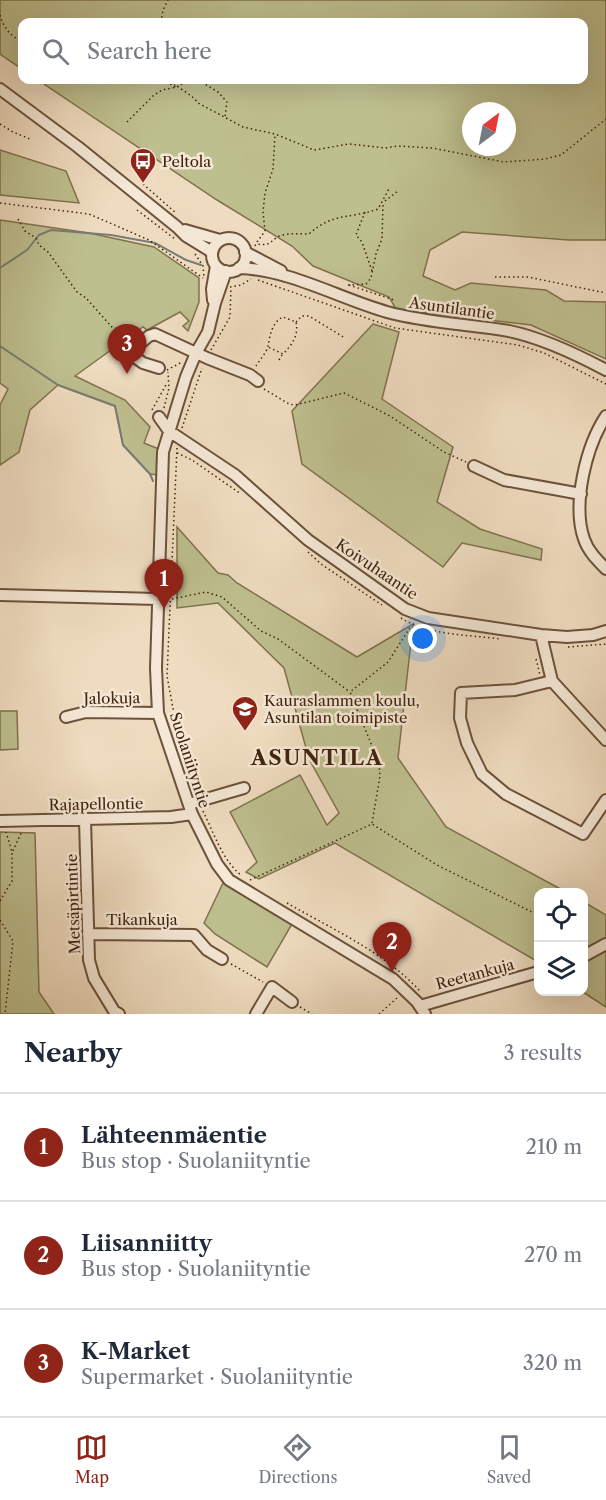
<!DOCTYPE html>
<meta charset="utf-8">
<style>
body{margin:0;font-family:"Libre Caslon Text",serif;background:#f2f2f3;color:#1f2937}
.controls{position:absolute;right:18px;bottom:18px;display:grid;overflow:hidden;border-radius:12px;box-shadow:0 6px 24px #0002}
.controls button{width:54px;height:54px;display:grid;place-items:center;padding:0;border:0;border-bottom:2px solid #e0e1e3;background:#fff;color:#1f2937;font:30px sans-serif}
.compass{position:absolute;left:462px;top:102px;width:54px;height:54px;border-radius:50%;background:#fff;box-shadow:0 6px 24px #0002;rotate:32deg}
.you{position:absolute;left:423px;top:639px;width:21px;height:21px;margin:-15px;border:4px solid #fff;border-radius:50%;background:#1a73e8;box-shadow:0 0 0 9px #1a73e833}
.badge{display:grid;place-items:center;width:39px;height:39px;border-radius:50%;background:#8f2418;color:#fff;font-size:20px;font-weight:700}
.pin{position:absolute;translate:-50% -50px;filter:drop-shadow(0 2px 3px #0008)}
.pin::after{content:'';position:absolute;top:32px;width:21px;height:18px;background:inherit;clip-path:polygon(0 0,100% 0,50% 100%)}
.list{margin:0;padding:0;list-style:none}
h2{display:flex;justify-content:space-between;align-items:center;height:78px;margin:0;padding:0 24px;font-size:26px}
h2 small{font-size:20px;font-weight:400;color:#747a83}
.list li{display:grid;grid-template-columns:39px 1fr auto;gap:18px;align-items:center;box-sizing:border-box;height:108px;padding:0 24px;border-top:2px solid #e0e1e3}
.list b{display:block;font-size:22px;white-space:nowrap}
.list p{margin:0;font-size:20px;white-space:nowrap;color:#747a83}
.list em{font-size:20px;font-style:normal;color:#747a83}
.icon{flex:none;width:33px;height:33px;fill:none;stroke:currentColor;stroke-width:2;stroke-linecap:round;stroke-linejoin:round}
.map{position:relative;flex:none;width:606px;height:1014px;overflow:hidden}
.search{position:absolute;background:#fff;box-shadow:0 6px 24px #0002;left:18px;right:18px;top:18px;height:66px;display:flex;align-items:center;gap:15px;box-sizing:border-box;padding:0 21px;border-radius:12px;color:#747a83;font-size:22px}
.sheet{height:402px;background:#fff}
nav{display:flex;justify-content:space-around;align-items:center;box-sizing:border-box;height:84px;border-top:2px solid #e0e1e3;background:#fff;font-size:16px;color:#747a83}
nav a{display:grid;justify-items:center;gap:3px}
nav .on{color:#8f2418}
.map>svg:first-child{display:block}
</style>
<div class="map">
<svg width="606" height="1014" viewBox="0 0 606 1014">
<rect width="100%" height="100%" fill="#efdcc0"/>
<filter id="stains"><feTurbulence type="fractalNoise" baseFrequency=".00333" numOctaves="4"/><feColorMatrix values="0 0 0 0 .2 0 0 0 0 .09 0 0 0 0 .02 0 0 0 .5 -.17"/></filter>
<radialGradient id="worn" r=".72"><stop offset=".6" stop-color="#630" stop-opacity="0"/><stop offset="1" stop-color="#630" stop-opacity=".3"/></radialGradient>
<path fill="#bebf8f" stroke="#80724e" stroke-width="1.5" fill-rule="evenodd" d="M0 0H606V240H569L462 232 430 250 423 276 455 290 471 283 546 290 564 301 606 302V359L531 325 396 309 389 297 313 266 292 246 217 200 38 80H584V22H22V69L0 54ZM471 111H507V147H471Z
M0 150 66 171 79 203 0 195Z
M0 220 89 233 154 247 199 278V302L188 331 183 326 189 321 180 312 147 330 143 327 75 376 125 400 150 427 144 443 159 449 157 475 150 474 123 445 115 406 58 385 30 410 19 452 0 465V405L8 389 0 383Z
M373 324 399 332 382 399 453 447 437 502 480 529 542 549 541 560 462 543 443 567 302 464 292 411Z
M177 527 218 573 228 575 237 583 357 657 413 624 398 758 446 827 566 892H538V962L335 843 259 879 246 872 257 862 230 812 300 775 327 825 339 813 309 759 284 668 218 603 177 608Z
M0 711H17L18 749 0 750Z
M0 832 35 833 39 992 54 1014H0Z
M223 883 292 924 267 967 215 934 204 923Z
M584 902 606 915V1007L583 992Z"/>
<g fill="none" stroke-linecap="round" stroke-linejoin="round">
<path stroke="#787d75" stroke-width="2" d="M0 268 27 250 39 235 51 230 111 235 155 243 186 260 201 265
M0 346 58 385 115 406 123 445 150 474 153 481"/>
<g stroke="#6c523a" stroke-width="14">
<path id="minor" d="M0 89 78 147 177 227 186 236 212 252
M185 230 220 240
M212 255a17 17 0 1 1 34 0a17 17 0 1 1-34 0Z
M245 252 281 271
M239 268C291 270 338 298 387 312 427 323 468 324 509 331 543 338 576 354 606 370
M226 271 215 303 208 332 196 353 186 377 163 452 156 668 158 713 192 814 217 864 229 880 393 979 417 1002 425 1014
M213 300 212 289 216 266
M159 368 143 363 129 353 149 336 155 334 207 358 250 375 258 381
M606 416C586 446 572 504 584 539 588 551 597 560 606 569
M159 417 169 431 235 475 308 540 405 609 428 618 541 635 567 637 593 635 606 631
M474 466 504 480 581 494
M0 595 158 599
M541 635 552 681 606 740
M552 681 515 690 461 693 460 718 467 743 482 774 506 794 583 834 606 800
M66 717 86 712 158 713
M189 804 244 788
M85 820 89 960 94 978 114 1011 119 1014
M0 821 171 817 192 814
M88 934 194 935 207 950 222 959
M584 956 606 944
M420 1006 538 972
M256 1014 272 987 292 1002"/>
</g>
<path stroke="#41240d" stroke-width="1.5" stroke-dasharray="1.5 3" stroke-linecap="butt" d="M0 15C3 27 11 37 22 41
M161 22 163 10 168 0
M162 80 176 87
M171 80C179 90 191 93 198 103L243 127 275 134 314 150 349 144 385 148 398 146 432 148 504 162 545 159 561 155 606 119
M198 80 218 92 227 102 225 117
M127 122 154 95 162 90 177 87 188 80
M0 124 13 132 30 139
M143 184 176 213
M385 201 398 191
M0 203 89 214 149 240 203 278
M137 210 175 239
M365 212 356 235 362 242 372 271
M18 219 25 231 36 238 39 245 48 252 77 292 86 298 127 344
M257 242 265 231 263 212 265 193 273 169 275 135
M255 246 256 244C274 247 270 238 283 235 292 233 300 234 309 234 333 212 351 219 378 209L389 189
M195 254 203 266 204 277
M495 277H528L606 293
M258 280 395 328 518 345 544 353 606 384
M348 285 366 284 371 278 376 254 382 239 383 204
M349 285 394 300
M230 287 241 285 251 279
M296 322 302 316H309L345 338
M211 350 230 317 231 288
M279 360 282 355
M256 366C259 361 267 352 268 346 270 335 272 322 283 317L296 322C299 335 292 345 283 354L268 347
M167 370 182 362
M264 389 289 404 295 405 344 393 390 416 444 452 466 462
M164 408 169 388 168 372
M152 410 167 383
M182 428 202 368
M177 448 167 676 177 730 189 773
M177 453 192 460 241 494
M308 552 321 564 382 605
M172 599 206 592 222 597 261 631 278 639 350 692
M401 618C427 635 470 635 501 639
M568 647 606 644
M536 659 540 675
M203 811C214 833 222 860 242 876
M372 823 380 776 379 763 350 692 388 662 411 626
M13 851 22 831
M250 880 372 824 437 865 538 915
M0 901 12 881V852L6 832
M287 903C332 929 384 952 420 991
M0 920 13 941 5 1014
M231 964 263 982
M300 1007 312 1014
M379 1014 397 998"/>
<use href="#minor" stroke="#f5e8d6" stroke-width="10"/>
</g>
<defs>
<g id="bus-pin" transform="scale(1.35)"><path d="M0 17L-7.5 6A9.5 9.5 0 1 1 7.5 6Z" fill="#8f2418" stroke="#f5e8d6"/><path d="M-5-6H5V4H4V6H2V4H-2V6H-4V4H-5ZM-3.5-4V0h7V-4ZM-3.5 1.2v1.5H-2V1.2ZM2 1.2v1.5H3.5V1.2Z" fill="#fff"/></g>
<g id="school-pin" transform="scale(1.35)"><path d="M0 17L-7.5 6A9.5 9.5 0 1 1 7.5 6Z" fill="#8f2418" stroke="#f5e8d6"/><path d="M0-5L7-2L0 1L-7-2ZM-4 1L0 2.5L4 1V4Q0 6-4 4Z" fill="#fff"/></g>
</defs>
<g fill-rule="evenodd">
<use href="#bus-pin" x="143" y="161"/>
<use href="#school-pin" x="245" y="709"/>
</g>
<g text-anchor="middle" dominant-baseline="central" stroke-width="5" stroke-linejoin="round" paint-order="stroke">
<g font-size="15" fill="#41240d" stroke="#f5e8d6" text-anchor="start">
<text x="162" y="161">Peltola</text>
<text x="264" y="700">Kauraslammen koulu,<tspan x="264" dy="17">Asuntilan toimipiste</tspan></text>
</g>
<g font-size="15" fill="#41240d" stroke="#f5e8d6">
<text transform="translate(452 308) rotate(8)">Asuntilantie</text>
<text transform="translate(377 569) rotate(34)">Koivuhaantie</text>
<text transform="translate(112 698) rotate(-1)">Jalokuja</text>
<text transform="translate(190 760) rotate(72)">Suolaniityntie</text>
<text transform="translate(96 804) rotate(-1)">Rajapellontie</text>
<text transform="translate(73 904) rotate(-92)">Metsäpirtintie</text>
<text x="142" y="919">Tikankuja</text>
<text transform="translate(475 974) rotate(-15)">Reetankuja</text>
</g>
<g font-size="21" font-weight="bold" letter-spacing="1.5" fill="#41240d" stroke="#f5e8d6">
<text x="317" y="757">ASUNTILA</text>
</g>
</g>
<rect width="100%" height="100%" filter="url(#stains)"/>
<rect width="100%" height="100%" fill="url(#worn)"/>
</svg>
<div class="controls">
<button><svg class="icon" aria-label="locate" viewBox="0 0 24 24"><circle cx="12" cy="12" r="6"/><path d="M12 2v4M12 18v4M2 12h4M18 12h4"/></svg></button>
<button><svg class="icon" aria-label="layers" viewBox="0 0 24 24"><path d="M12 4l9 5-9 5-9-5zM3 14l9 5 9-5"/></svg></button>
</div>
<svg class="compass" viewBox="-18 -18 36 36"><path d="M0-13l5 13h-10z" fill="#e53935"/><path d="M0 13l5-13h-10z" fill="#747a83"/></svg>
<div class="you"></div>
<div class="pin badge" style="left:164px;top:609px">1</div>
<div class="pin badge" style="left:392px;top:972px">2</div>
<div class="pin badge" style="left:127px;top:374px">3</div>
<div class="search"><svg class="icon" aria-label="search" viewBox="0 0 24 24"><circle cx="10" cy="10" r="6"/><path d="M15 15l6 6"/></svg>Search here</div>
</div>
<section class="sheet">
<h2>Nearby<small>3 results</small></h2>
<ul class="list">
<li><span class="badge">1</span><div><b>Lähteenmäentie</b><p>Bus stop · Suolaniityntie</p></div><em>210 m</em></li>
<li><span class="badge">2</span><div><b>Liisanniitty</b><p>Bus stop · Suolaniityntie</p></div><em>270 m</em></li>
<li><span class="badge">3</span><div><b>K-Market</b><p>Supermarket · Suolaniityntie</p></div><em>320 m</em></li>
</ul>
</section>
<nav>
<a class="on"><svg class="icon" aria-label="map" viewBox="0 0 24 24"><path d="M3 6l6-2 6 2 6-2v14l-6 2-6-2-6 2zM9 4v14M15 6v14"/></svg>Map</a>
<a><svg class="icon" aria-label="directions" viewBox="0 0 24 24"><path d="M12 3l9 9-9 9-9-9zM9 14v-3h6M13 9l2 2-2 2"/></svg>Directions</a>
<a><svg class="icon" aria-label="saved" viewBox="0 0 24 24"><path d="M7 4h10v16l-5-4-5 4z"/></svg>Saved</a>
</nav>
